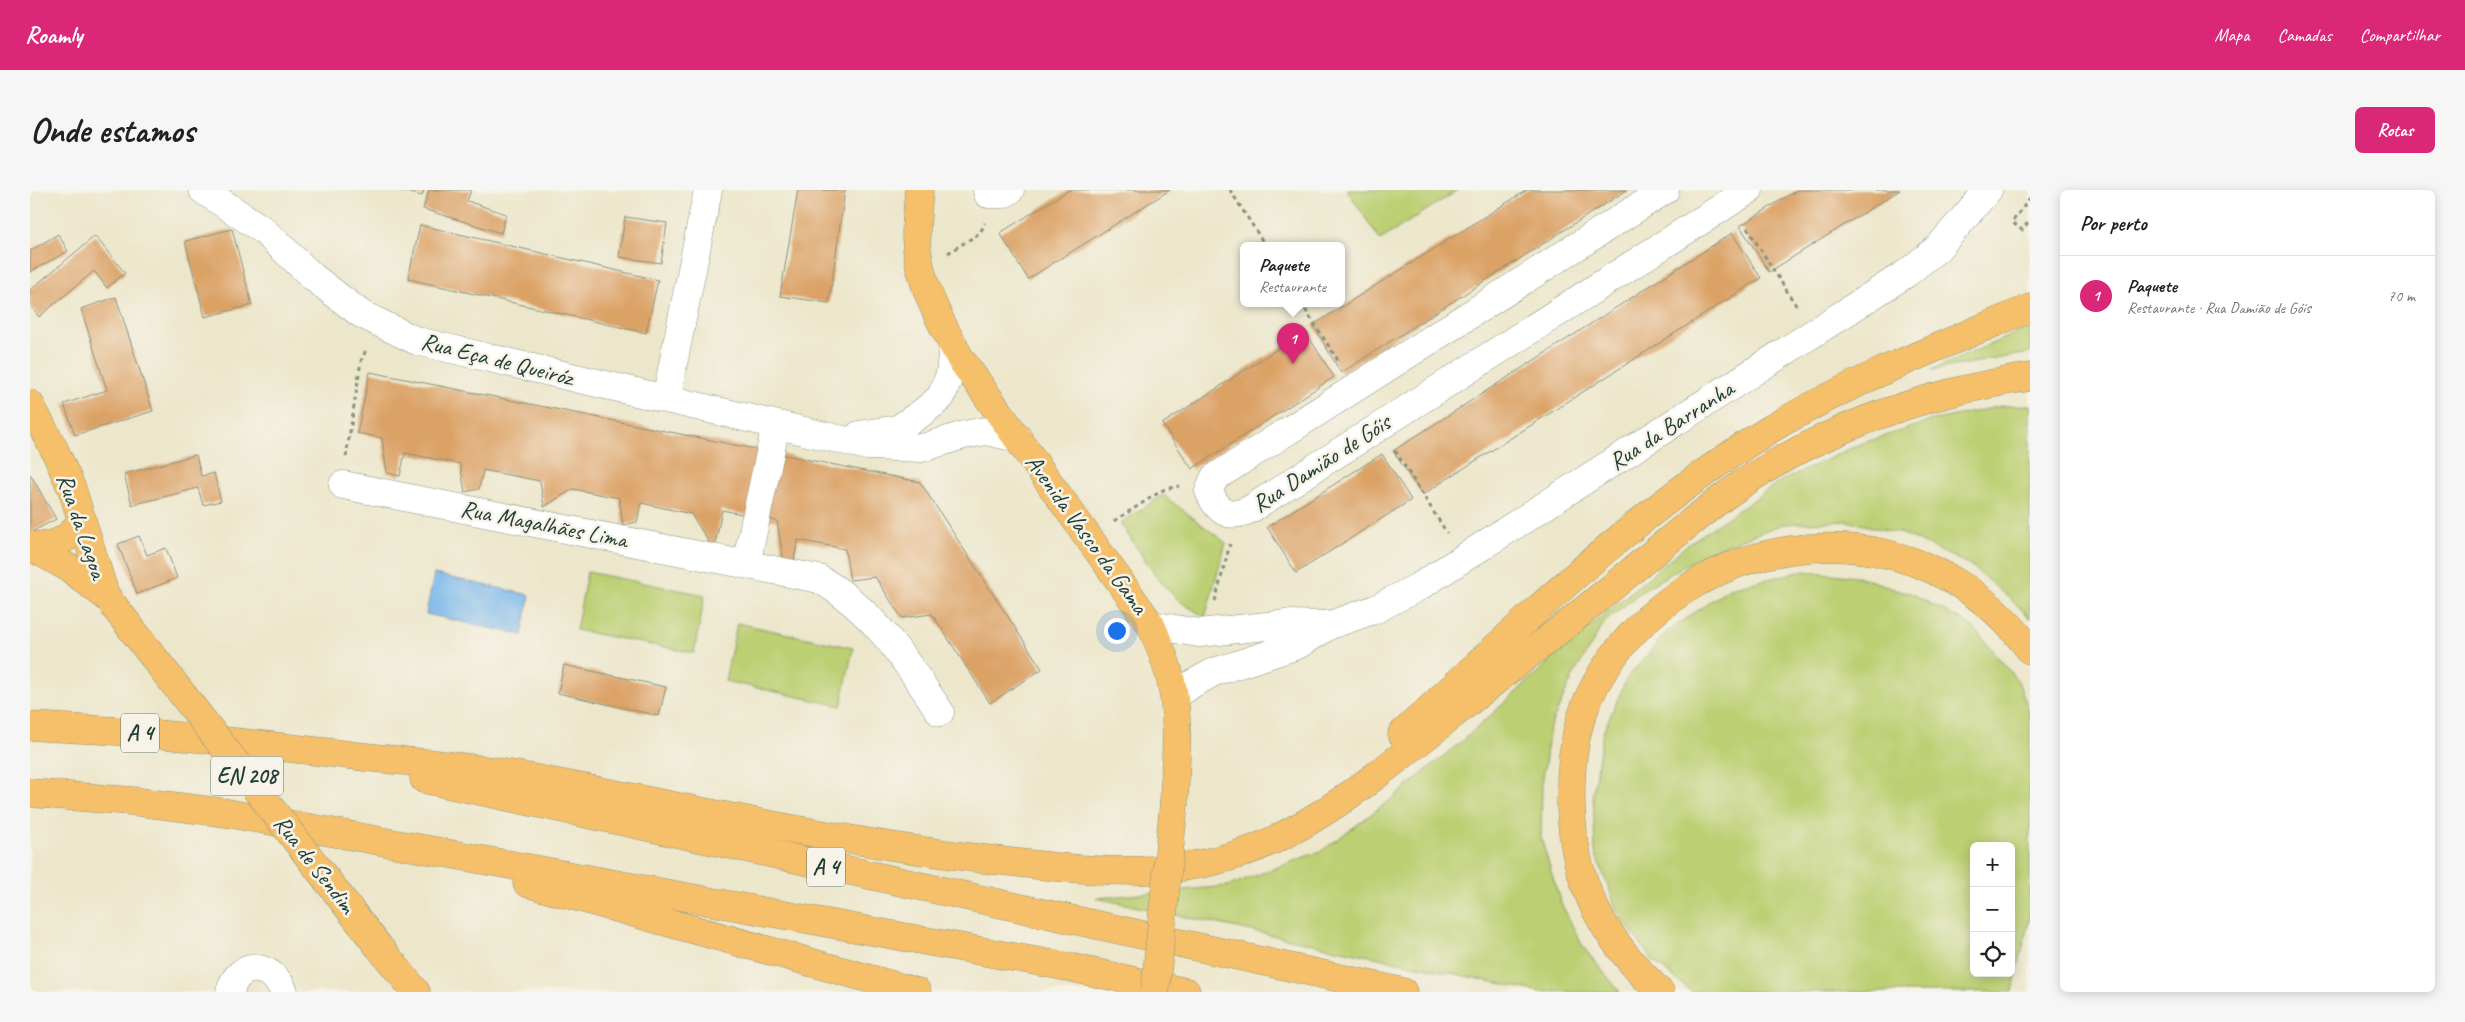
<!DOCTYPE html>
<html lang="pt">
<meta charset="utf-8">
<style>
body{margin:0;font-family:Caveat,sans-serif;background:#f6f6f6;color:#222}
.controls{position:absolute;right:15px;bottom:15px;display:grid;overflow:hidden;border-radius:8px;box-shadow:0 2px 12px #0003}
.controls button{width:45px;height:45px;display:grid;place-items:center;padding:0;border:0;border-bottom:1px solid #e0e0e0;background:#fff;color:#222;font:25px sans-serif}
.you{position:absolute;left:1086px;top:440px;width:18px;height:18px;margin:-12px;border:4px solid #fff;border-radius:50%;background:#1a73e8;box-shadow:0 0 0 8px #1a73e833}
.badge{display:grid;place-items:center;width:32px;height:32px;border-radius:50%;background:#db2777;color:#fff;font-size:16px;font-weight:700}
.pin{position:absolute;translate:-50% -41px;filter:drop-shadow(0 1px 2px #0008)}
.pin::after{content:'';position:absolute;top:26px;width:18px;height:15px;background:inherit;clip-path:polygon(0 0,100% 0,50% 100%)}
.popup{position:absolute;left:1210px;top:52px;width:105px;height:65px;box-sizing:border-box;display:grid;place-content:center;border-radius:8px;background:#fff;filter:drop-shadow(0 1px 4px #0005);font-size:16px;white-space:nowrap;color:#767676}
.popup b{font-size:19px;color:#222}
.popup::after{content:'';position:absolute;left:50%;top:100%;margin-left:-10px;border:10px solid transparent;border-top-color:#fff}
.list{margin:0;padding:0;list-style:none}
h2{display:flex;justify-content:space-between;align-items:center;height:65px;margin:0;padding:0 20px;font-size:21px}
h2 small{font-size:16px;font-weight:400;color:#767676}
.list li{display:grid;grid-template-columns:32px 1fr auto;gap:15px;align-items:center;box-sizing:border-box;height:80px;padding:0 20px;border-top:1px solid #e0e0e0}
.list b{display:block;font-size:19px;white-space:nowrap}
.list p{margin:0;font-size:16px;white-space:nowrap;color:#767676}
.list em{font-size:16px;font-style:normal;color:#767676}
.icon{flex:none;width:28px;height:28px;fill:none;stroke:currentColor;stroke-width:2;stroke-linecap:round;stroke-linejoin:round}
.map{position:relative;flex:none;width:2000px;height:802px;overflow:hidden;border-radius:8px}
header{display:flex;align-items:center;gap:30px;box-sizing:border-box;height:70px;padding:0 25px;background:#db2777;color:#fff}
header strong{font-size:24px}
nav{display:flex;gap:28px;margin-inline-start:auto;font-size:18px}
.intro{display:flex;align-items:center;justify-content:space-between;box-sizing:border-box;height:120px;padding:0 30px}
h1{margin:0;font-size:35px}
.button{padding:12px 22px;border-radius:8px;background:#db2777;color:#fff;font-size:18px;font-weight:700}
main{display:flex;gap:30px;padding:0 30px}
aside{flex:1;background:#fff;border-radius:8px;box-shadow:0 2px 12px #0003}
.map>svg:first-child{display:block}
</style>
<header>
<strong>Roamly</strong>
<nav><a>Mapa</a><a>Camadas</a><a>Compartilhar</a></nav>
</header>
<div class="intro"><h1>Onde estamos</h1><a class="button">Rotas</a></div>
<main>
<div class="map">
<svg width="2000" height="802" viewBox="0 0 2000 802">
<rect width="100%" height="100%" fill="#f7f3e8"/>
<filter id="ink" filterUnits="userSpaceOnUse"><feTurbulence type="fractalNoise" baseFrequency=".02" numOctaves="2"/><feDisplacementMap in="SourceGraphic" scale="10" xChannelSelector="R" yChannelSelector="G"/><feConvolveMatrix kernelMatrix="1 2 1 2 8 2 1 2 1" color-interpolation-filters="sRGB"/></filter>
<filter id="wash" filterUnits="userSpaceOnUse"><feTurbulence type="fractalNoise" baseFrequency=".0096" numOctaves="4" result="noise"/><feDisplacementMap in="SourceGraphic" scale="20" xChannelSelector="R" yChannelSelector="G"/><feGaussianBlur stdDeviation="1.12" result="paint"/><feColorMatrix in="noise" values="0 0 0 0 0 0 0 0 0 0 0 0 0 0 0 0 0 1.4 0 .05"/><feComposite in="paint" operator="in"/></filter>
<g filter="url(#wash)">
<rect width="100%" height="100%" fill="#ece6ca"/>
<path fill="#bccf72" stroke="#6e8653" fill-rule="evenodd" d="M1317 0H1428L1350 50Z
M2000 137V163L1901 180Z
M2000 215V429L1994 421 1940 375 1876 345 1817 331 1753 334 1680 361 1614 399 1574 433 1544 484 1520 537 1512 595 1511 648 1530 711 1553 757 1590 802H1510L1066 708 1198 696 1293 660 1363 608 1439 545 1539 454 1657 355 1751 291 1830 254 1901 231 1971 216Z
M1133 305 1196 353 1175 427 1149 411 1128 389 1090 333Z
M1773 381 1829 387 1883 404 1942 436 1988 491 2000 524V727L1982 802H1662L1622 770 1588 723 1565 662 1563 602 1573 542 1597 488 1636 443 1699 398ZM1944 656H1981V783H1944Z
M557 382 675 405 664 463 546 440Z
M707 433 823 458 811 516 695 491Z"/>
<path fill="#78b6eb" stroke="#4c7a90" d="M404 384 500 405 492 445 396 424Z"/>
<g id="blocks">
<path fill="#dba266" d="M369 0H394L392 6Z
M399 0H441L437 11 476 24 471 43 393 19Z
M768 0H815L799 113 750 106Z
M1039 0H1140L998 89 970 43Z
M1497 0H1597L1311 183 1283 135Z
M1767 0H1870L1739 82 1710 36Z
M595 27 637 33 631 73 589 67Z
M390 35 628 90 616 143 378 89Z
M202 39 222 115 175 127 155 51Z
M1702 43 1731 88 1392 305 1363 261Z
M28 44 38 61 0 82V61Z
M65 46 95 83 77 98 64 81 9 127 0 115V100Z
M86 107 123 221 45 245 34 214 77 200 51 119Z
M1275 141 1304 187 1162 279 1132 234Z
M340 182 890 292 1012 479 960 513 902 424 872 428 845 387 820 390 815 359 768 350 764 370 753 368 747 331 692 320 684 360 661 324 611 313 607 332 593 335 589 308 543 299 514 317 510 291 453 280 449 299 435 302 430 274 375 263 370 286 357 283 352 248 327 243Z
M1352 264 1381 310 1266 383 1237 337Z
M166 265 171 286 184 283 191 311 173 315 168 298 102 315 94 284Z
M0 284 26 329 0 343Z
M109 346 117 365 136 358 147 388 107 404 88 354Z
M534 475 636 497 629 526 528 503Z"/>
</g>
</g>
<g filter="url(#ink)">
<use href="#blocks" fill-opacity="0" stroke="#86927f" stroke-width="1"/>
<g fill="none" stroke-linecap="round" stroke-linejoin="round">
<g stroke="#86927f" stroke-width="29">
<path id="minor" d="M173 0 233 40 283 87 331 124 387 151 838 256 892 258 934 245 956 241 988 248
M957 0 958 4H973L980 0
M1635 0 1184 288 1179 301C1187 321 1198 329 1219 320L1719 0
M636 209 678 0
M829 245 868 239 893 222 911 207 920 184 923 154
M313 295 789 389C844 420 876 471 910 522
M716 374 746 235
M1121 435 1169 443 1257 434 1300 435
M1144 507 1162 494 1184 482 1268 455 1300 435 1346 419 1390 396 1877 83 1908 58 1958 0
M200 802C208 769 243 773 254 802"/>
</g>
<g stroke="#86927f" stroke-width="29">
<path id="major" d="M889 0C888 15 886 31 886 46 887 90 910 131 930 168L1121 435C1131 459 1141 483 1144 508 1149 543 1145 578 1144 613
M0 214 25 261 42 299 75 404
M0 355C23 359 41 349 52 329
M0 356 39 378 78 408
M349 757 386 802"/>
</g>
<g stroke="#86927f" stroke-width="29">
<path id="highway" d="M0 536C29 538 58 539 87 541 170 547 252 557 335 567 381 572 429 575 475 583 635 612 793 650 955 669 1042 679 1127 692 1212 663 1287 637 1359 576 1420 527 1468 488 1517 451 1564 412 1609 376 1652 337 1699 303 1787 240 1893 203 2000 187
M1372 544C1488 438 1603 323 1739 240 1821 191 1912 155 2000 118
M394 589C721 657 1046 732 1373 802
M0 603 102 611 197 623 1038 777 1156 802
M497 693 887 802
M1630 802C1574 749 1544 696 1541 618 1540 588 1542 556 1551 528 1567 479 1602 437 1644 407 1759 326 1915 344 2000 460"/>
</g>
<path stroke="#86927f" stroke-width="3" stroke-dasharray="4 4" stroke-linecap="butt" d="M1200 0 1235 55
M2000 8 1982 32 1992 40 2000 30
M1717 38 1767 117
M918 63 950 43 955 33
M1271 113 1309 172
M1365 261 1417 343
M316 267 331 171 336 160
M1084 331 1133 300 1149 296
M1185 411 1200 354"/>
<use href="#minor" stroke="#fff" stroke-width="28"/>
<use href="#major" stroke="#f6c06b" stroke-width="28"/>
<use href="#highway" stroke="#f6c06b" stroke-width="28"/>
<g stroke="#86927f" stroke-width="29" stroke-linecap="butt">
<path id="major-bridge" d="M83 415 349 757
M1125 802 1144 613"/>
</g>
<use href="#major-bridge" stroke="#f6c06b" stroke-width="28"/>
</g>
</g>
<g text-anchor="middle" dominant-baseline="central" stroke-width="5" stroke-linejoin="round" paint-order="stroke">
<g fill="#f7f3e8" stroke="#60746a" stroke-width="1">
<rect x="91" y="523.5" width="38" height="39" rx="4"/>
<rect x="181" y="566.5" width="72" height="39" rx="4"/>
<rect x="777" y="657.5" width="38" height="39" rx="4"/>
</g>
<g font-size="22" font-weight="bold" fill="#1f3d34">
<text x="110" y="543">A 4</text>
<text x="217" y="586">EN 208</text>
<text x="796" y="677">A 4</text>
</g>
<g font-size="24" fill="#1f3d34" stroke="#f7f3e8">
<text transform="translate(467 169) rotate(14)">Rua Eça de Queiróz</text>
<text transform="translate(1641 235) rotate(-33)">Rua da Barranha</text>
<text transform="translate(1291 273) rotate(-33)">Rua Damião de Góis</text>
<text transform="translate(514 334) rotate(11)">Rua Magalhães Lima</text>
<text transform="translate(52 336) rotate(71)">Rua da Lagoa</text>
<text transform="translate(1057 344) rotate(54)">Avenida Vasco da Gama</text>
<text transform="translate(285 674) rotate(52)">Rua de Sendim</text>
</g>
</g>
</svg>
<div class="controls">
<button>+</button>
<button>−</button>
<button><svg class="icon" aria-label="locate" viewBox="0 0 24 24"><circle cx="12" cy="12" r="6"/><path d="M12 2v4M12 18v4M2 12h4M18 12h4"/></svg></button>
</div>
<div class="you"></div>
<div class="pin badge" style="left:1263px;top:174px">1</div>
<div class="popup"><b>Paquete</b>Restaurante</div>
</div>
<aside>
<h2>Por perto<small></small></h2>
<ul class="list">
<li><span class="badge">1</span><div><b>Paquete</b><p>Restaurante · Rua Damião de Góis</p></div><em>70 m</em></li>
</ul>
</aside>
</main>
